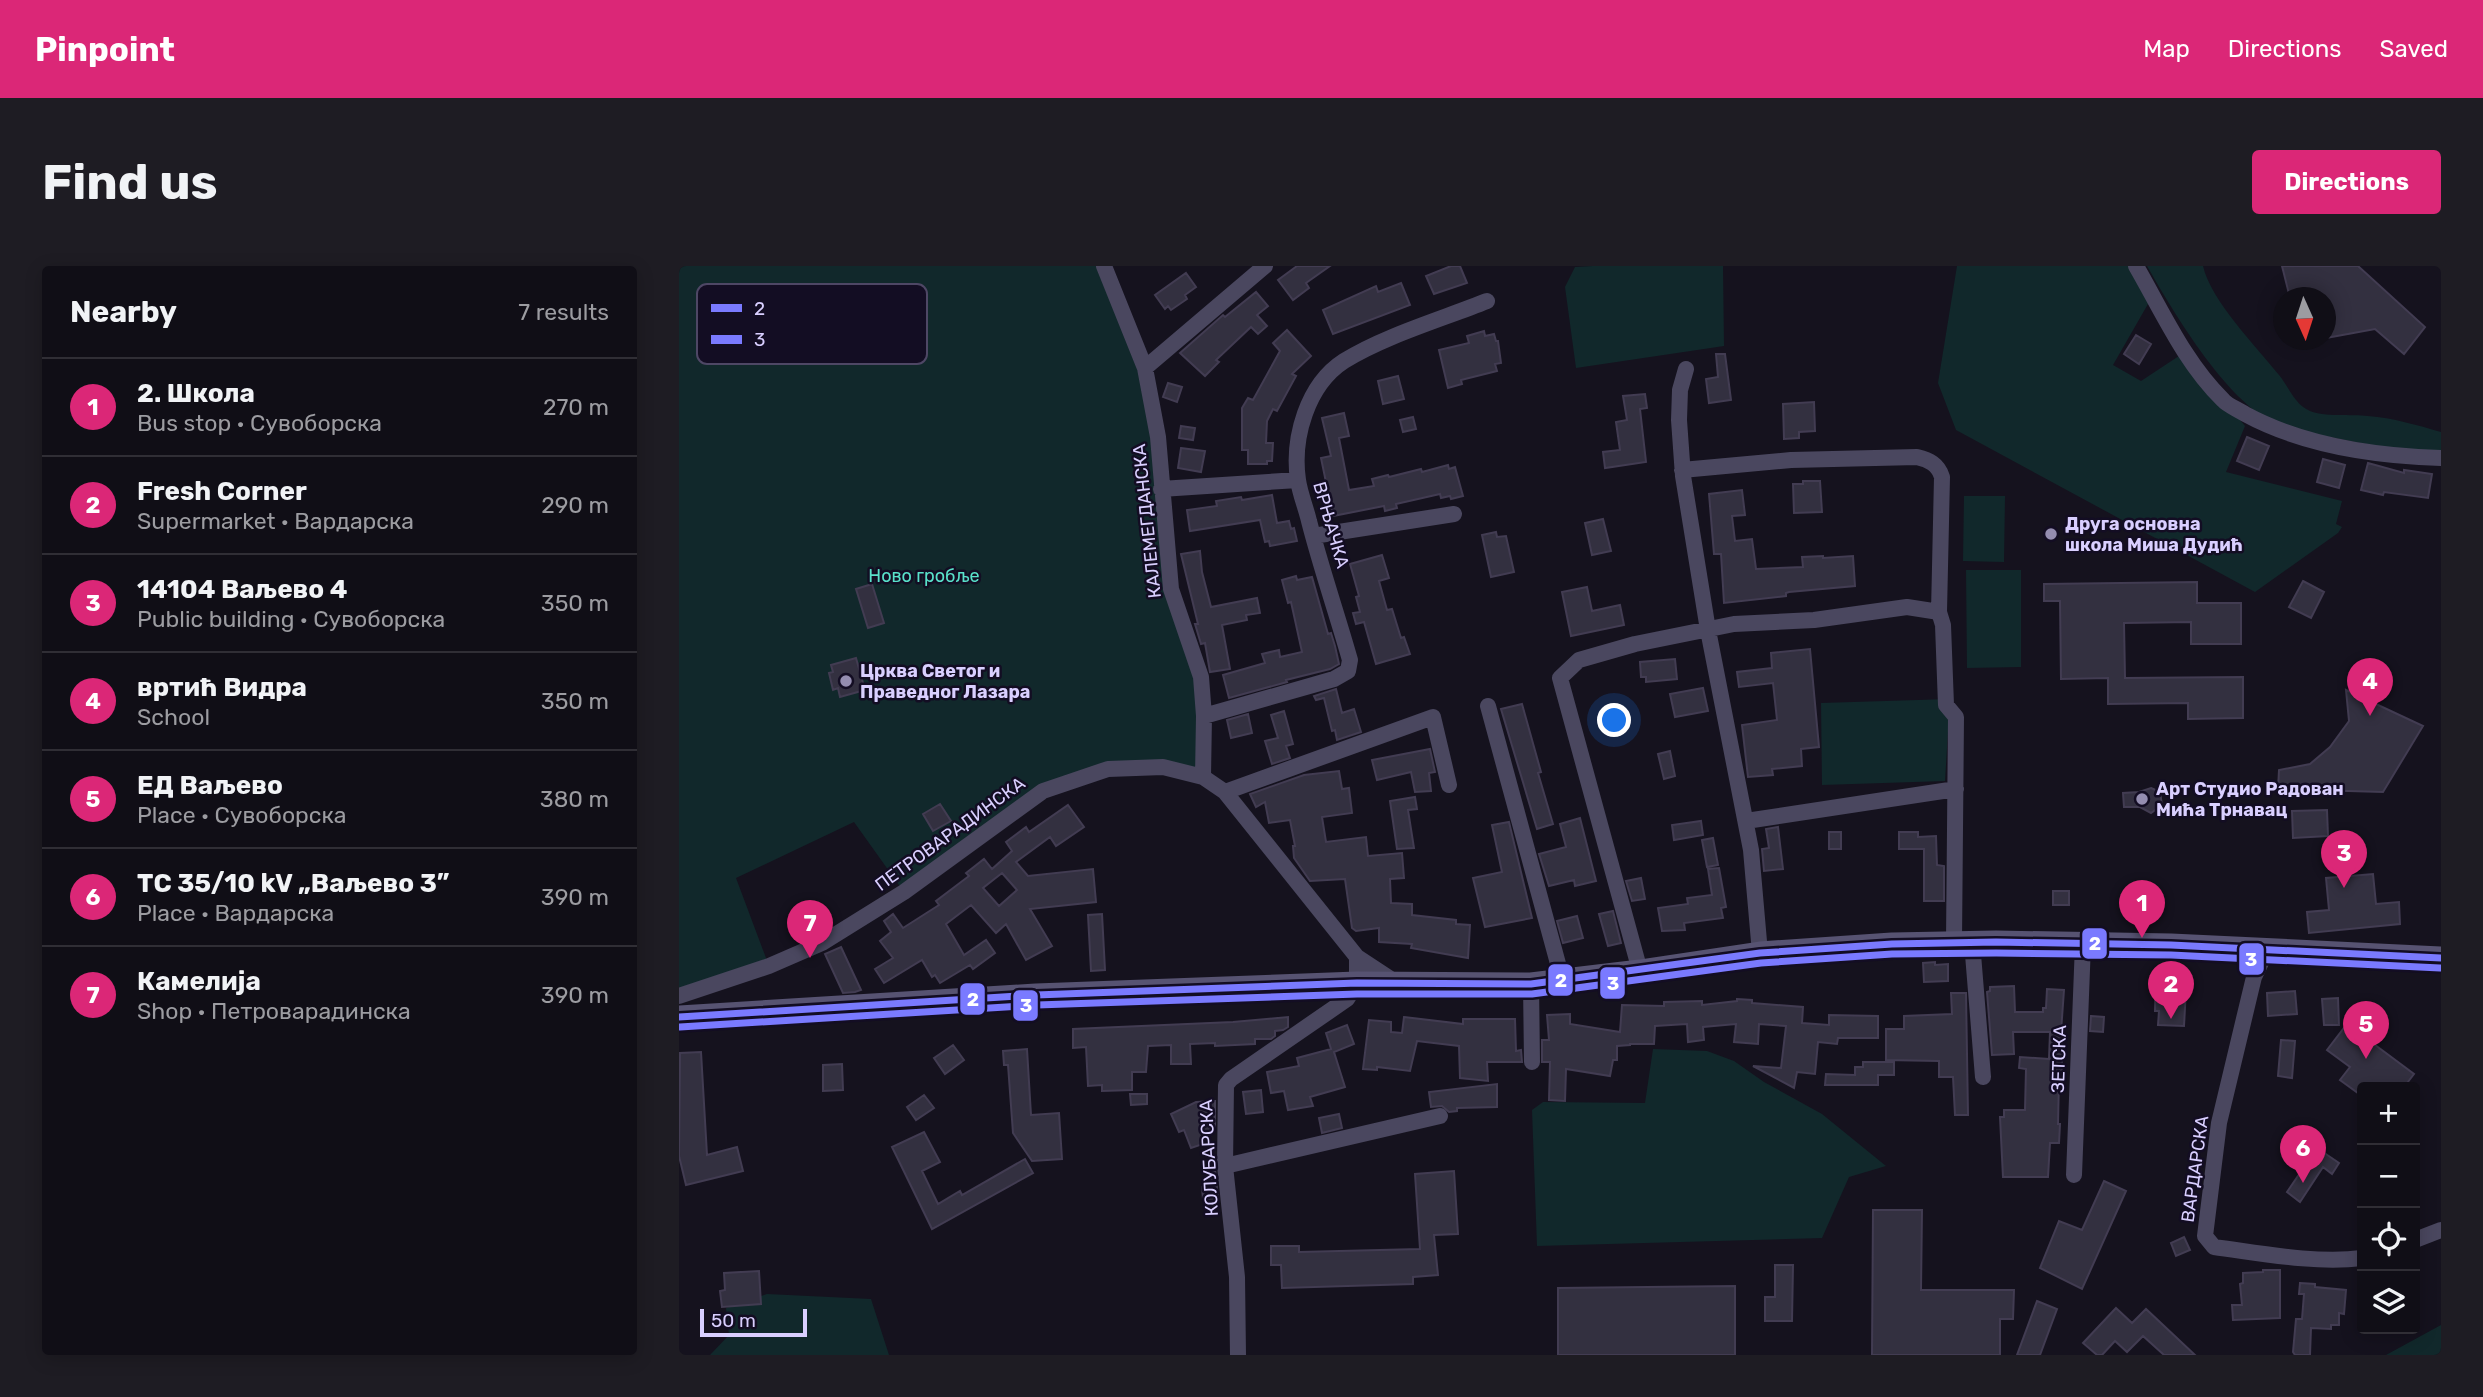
<!DOCTYPE html>
<meta charset="utf-8">
<style>
body{margin:0;font-family:Rubik,sans-serif;background:#1e1c23;color:#f1f3f6}
.controls{position:absolute;right:21px;bottom:21px;display:grid;overflow:hidden;border-radius:7px;box-shadow:0 4px 18px #0003}
.controls button{width:63px;height:63px;display:grid;place-items:center;padding:0;border:0;border-bottom:2px solid #302e35;background:#100e16;color:#f1f3f6;font:35px sans-serif}
.compass{position:absolute;left:1594px;top:21px;width:63px;height:63px;border-radius:50%;background:#100e16;box-shadow:0 4px 18px #0003;rotate:177deg}
.scale{position:absolute;left:21px;bottom:18px;width:107px;box-sizing:border-box;padding-left:7px;border:4px solid #d9cfff;border-top:0;font-size:19px;line-height:24px;white-space:nowrap;color:#d9cfff;-webkit-text-stroke:5px #130d23;paint-order:stroke}
.you{position:absolute;left:936px;top:455px;width:24px;height:24px;margin:-18px;border:5px solid #fff;border-radius:50%;background:#1a73e8;box-shadow:0 0 0 10px #1a73e833}
.badge{display:grid;place-items:center;width:46px;height:46px;border-radius:50%;background:#db2777;color:#fff;font-size:23px;font-weight:700}
.pin{position:absolute;translate:-50% -58px;filter:drop-shadow(0 2px 4px #0008)}
.pin::after{content:'';position:absolute;top:37px;width:24px;height:21px;background:inherit;clip-path:polygon(0 0,100% 0,50% 100%)}
.list{margin:0;padding:0;list-style:none}
h2{display:flex;justify-content:space-between;align-items:center;height:91px;margin:0;padding:0 28px;font-size:30px}
h2 small{font-size:23px;font-weight:400;color:#9c9ca1}
.list li{display:grid;grid-template-columns:46px 1fr auto;gap:21px;align-items:center;box-sizing:border-box;height:98px;padding:0 28px;border-top:2px solid #302e35}
.list b{display:block;font-size:26px;white-space:nowrap}
.list p{margin:0;font-size:23px;white-space:nowrap;color:#9c9ca1}
.list em{font-size:23px;font-style:normal;color:#9c9ca1}
.icon{flex:none;width:38px;height:38px;fill:none;stroke:currentColor;stroke-width:2;stroke-linecap:round;stroke-linejoin:round}
.map{position:relative;flex:none;width:1762px;height:1089px;overflow:hidden;border-radius:7px}
header{display:flex;align-items:center;gap:42px;box-sizing:border-box;height:98px;padding:0 35px;background:#db2777;color:#fff}
header strong{font-size:33px}
nav{display:flex;gap:38px;margin-inline-start:auto;font-size:24px}
.intro{display:flex;align-items:center;justify-content:space-between;box-sizing:border-box;height:168px;padding:0 42px}
h1{margin:0;font-size:49px}
.button{padding:18px 32px;border-radius:7px;background:#db2777;color:#fff;font-size:24px;font-weight:700}
main{display:flex;gap:42px;padding:0 42px}
aside{flex:1;background:#100e16;border-radius:7px;box-shadow:0 4px 18px #0003}
.map>svg:first-child{display:block}
</style>
<header>
<strong>Pinpoint</strong>
<nav><a>Map</a><a>Directions</a><a>Saved</a></nav>
</header>
<div class="intro"><h1>Find us</h1><a class="button">Directions</a></div>
<main>
<aside>
<h2>Nearby<small>7 results</small></h2>
<ul class="list">
<li><span class="badge">1</span><div><b>2. Школа</b><p>Bus stop · Сувоборска</p></div><em>270 m</em></li>
<li><span class="badge">2</span><div><b>Fresh Corner</b><p>Supermarket · Вардарска</p></div><em>290 m</em></li>
<li><span class="badge">3</span><div><b>14104 Ваљево 4</b><p>Public building · Сувоборска</p></div><em>350 m</em></li>
<li><span class="badge">4</span><div><b>вртић Видра</b><p>School</p></div><em>350 m</em></li>
<li><span class="badge">5</span><div><b>ЕД Ваљево</b><p>Place · Сувоборска</p></div><em>380 m</em></li>
<li><span class="badge">6</span><div><b>ТС 35/10 kV „Ваљево 3”</b><p>Place · Вардарска</p></div><em>390 m</em></li>
<li><span class="badge">7</span><div><b>Камелија</b><p>Shop · Петроварадинска</p></div><em>390 m</em></li>
</ul>
</aside>
<div class="map">
<svg width="1762" height="1089" viewBox="0 0 1762 1089">
<rect width="100%" height="100%" fill="#15121e"/>
<path fill="#11282b" d="M0 0H425L466 102 492 323 519 398 524 511 430 503 364 525 225 626 175 556 57 612 90 700 0 730Z
M914 0H1044L1045 80 897 102 886 21 896 1Z
M1278 0H1454L1473 31 1434 99 1462 115 1506 86 1566 160 1547 206 1663 235 1657 258 1663 261 1659 267 1576 326 1277 164 1259 117Z
M1468 0H1524C1532 35 1577 80 1600 109 1610 121 1615 138 1631 145 1644 151 1673 148 1689 150 1714 152 1738 159 1762 166V184C1728 186 1695 180 1661 173 1643 169 1622 167 1604 161 1551 143 1495 47 1468 0Z
M1285 230H1326L1325 296 1284 295Z
M1287 304H1342V401L1288 402Z
M1271 433 1266 515 1143 519 1142 437Z
M974 783 1028 785 1055 795 1085 816 1143 848 1207 900 1170 911 1143 972 858 980 853 844 864 836 966 837Z
M88 1028 192 1033 210 1089H31L50 1069 47 1042Z
M1762 1059V1089H1707Z"/>
<path fill="#333040" stroke="#423c52" stroke-width="2" fill-rule="evenodd" d="M618 0H651L627 17 630 22 614 34 599 14Z
M772 0H781L788 17 755 28 747 10Z
M1603 0H1679L1746 61 1725 88 1696 63 1647 72V32H1611Z
M507 7 517 21 506 29 508 33 492 44 489 40 486 43 476 29Z
M722 17 731 39 654 68 644 44 697 20 699 26Z
M577 26 589 40 578 49 588 60 579 68 572 61 537 94 540 96 526 110 501 87 544 49 546 51Z
M608 64 632 90 613 108 617 110 598 145 594 143 588 155 587 177H594L593 195H588V198H569V184H563V142L569 132 574 134 601 85 594 77Z
M805 65 806 70 815 68 817 75H819L822 97 816 98 818 105 782 114 783 118 769 122 760 84 790 77 788 70Z
M1457 69 1472 78 1460 98 1445 88Z
M1037 88H1046L1052 134 1030 137 1027 113 1039 111Z
M719 110 725 133 704 138 699 115Z
M489 117 503 121 498 136 484 131Z
M966 128 968 142 961 143 967 196 926 202 924 186 941 184 937 156 948 154 944 130Z
M1135 136 1136 165 1120 166V172L1105 173 1104 138Z
M665 147 670 170 660 172 670 224 695 220 693 213 709 209 710 211 742 203 743 206 769 199 770 203 776 201 784 230 772 233 771 230 762 232 761 228 717 238 718 242 706 245 705 240 654 250 642 192 652 190 643 152Z
M734 151 737 163 724 166 721 154Z
M502 160 516 162 514 174 500 172Z
M1568 171 1590 180 1580 204 1558 195Z
M502 182 526 185 522 206 499 202Z
M1644 193 1666 199 1660 222 1638 216Z
M1689 197 1725 207V204L1753 208 1749 232 1705 226 1704 229 1682 224Z
M1124 215H1141L1143 246 1115 247 1114 218H1124Z
M1063 224 1066 249 1053 250 1056 275 1073 273 1077 303 1124 301 1123 291 1144 290V292L1174 290 1176 320 1110 326 1107 327V330L1045 337 1042 288H1035L1030 228Z
M593 229 598 257 610 255 612 263 615 262 618 275 591 280 590 275 586 276 581 254 511 265 508 244 538 240 537 235 562 231 563 234Z
M924 253 932 285 913 289 906 257Z
M817 266 818 271 827 270 835 306 812 311 803 269Z
M521 285 523 306 532 341 578 332 581 347 567 349 568 354 543 359 551 403 531 406 526 377 522 378 516 358H519L502 288Z
M703 289 710 312 700 315 708 344 713 343 722 372 725 371 731 388 697 398 685 356 677 358 674 347 681 346 677 331 680 330 671 298Z
M617 310 618 314 633 311 649 368 652 367 656 380 660 398 651 403 607 414 608 416 550 432 544 409 586 397 583 388 600 384 601 391 623 386 612 336 609 337 603 314Z
M1624 315 1645 326 1632 352 1610 341Z
M1518 316V337H1562V378H1512V356L1445 357 1446 412 1564 411V452L1509 453V437L1429 438V412L1382 413 1381 335H1365V318Z
M193 318 205 357 189 362 177 323Z
M908 321 913 345 941 339 945 359 892 370 883 326Z
M1131 383 1140 481 1122 483 1123 500 1093 503 1094 509 1069 511 1063 459 1098 454 1094 417 1060 421 1058 406 1093 402 1092 387Z
M177 392 186 424 161 431 159 422 154 424 150 407 154 406 152 399Z
M996 393 998 413 967 416V411H962L961 396Z
M1024 422 1029 445 996 451 991 428Z
M657 423 663 447 675 443 682 466 658 474 656 464 653 465 645 432 637 434 635 430Z
M1667 424 1744 460 1704 526 1599 523 1600 504 1631 498 1651 481 1670 455Z
M843 438 862 506 859 507 874 558 858 563 822 443Z
M605 445 614 478 607 480 611 492 593 498 586 475 599 472 592 449Z
M569 448 573 467 552 472 548 454Z
M751 483 756 506 750 507 752 525 736 526 732 506 698 514 693 494Z
M991 485 996 510 985 513 979 488Z
M660 505 663 523 670 522 673 547 643 551 647 576 687 571 689 590 723 587 725 612 711 613 712 637 733 638V649L777 654V658L791 659 789 692 732 682 733 678 700 676V662L677 665 673 662 666 613 631 615 615 592 614 580H616L611 554 590 557 586 536 577 541 571 528 625 509Z
M1472 522 1481 526 1483 539 1472 547 1461 541H1445L1444 527 1460 526Z
M736 531 738 543 729 544 735 582 718 583 711 535Z
M261 538 272 555 254 565 244 548Z
M389 539 405 561 377 580 371 571 337 596 349 610 414 603 417 636 351 643 373 680 347 694 327 658 317 667 292 639 267 658 285 689 307 674 316 687 294 703 291 699 261 717 256 709 253 711 243 694 205 717 196 703 214 692 201 675 212 666 205 655 214 648 224 662 260 639 257 635 290 610 287 607 305 593 313 603 333 585 327 576 347 561 350 566ZM323 607 338 624 320 640 304 622Z
M1648 544 1649 570 1614 572 1613 545Z
M901 552 917 615 896 620 895 614 870 620 860 588 887 581 881 558Z
M1022 555 1024 569 995 574 993 559Z
M830 556 853 652 806 661 794 612 823 606 813 559Z
M1099 561 1104 603 1085 605 1083 583 1090 582 1087 563Z
M1150 566H1162V583H1150Z
M1220 566H1239V571L1257 570 1258 599 1265 600V635H1245V583H1220Z
M1034 572 1039 599 1028 601 1023 574Z
M1040 602 1047 641 1042 642 1044 652 1005 657 1006 664 983 665 979 642 1009 638 1008 632 1033 629 1029 603Z
M1694 608 1697 638 1720 636 1721 658 1630 667 1628 646 1650 644 1647 612Z
M962 612 966 633 953 635 947 615Z
M1374 625H1390V639H1374Z
M934 645 942 677 929 680 920 648Z
M423 648 426 704 412 705 409 649Z
M898 650 904 672 884 677 878 655Z
M162 681 182 724 176 726 164 727 146 688Z
M1256 696V699L1269 698V715L1245 716 1244 697Z
M1477 704 1508 705 1505 760 1479 759 1480 745H1476Z
M1335 720 1336 746H1364V742H1367L1368 723 1385 724 1382 766 1383 767V814H1380L1379 858H1381L1380 877H1371L1369 911H1324L1321 851H1325V844H1346L1347 803 1340 802 1341 791 1370 793 1371 766H1334L1335 788 1313 789 1308 726 1311 725V721Z
M1616 725 1618 748 1589 750 1588 727Z
M1272 727H1287L1289 849H1276L1274 811H1260V795L1207 794V763H1225V750L1273 748Z
M1659 732 1660 759H1645L1643 733Z
M1058 733 1073 734V737L1124 741 1123 757 1150 759V749L1199 750V772H1159L1158 778 1139 776 1136 808 1118 806 1115 822 1074 800 1102 802 1107 760 1080 758 1079 778 1055 776 1057 758 1024 761 1025 774 1009 776 1008 758 976 760 975 778H951V779L938 780V794H934L931 810 887 803 886 835 870 834 871 796H863V774H870L868 749 891 748V758L941 766 943 739 985 740V736L1023 735V739L1058 735Z
M1412 750 1425 751 1424 766 1411 765Z
M609 751V761L604 764 596 765V770L592 773H576V778L536 780V777L511 778 512 798H492V779L469 780 467 806H453V824L423 825V819L409 820 407 781 394 782V763L554 756Z
M725 751 784 758V753H836L837 785 842 784 843 796H808L809 815 781 812 780 780 738 775 731 805 698 801V804L684 803 690 754 712 756V766L723 767Z
M1668 758 1735 808 1725 821H1683V830L1661 814 1671 801 1648 784Z
M668 759 675 778 655 786 666 821 631 831 634 840 609 844 605 825 592 827 588 806 620 800 618 792 652 783 647 767Z
M1602 774 1616 775 1613 812 1599 810Z
M274 779 285 794 266 808 255 792Z
M348 783 352 849 380 847 383 893 353 895 334 867 329 799H325L324 785Z
M22 786 28 889 58 881 64 905 7 919 0 890 1 787Z
M1184 796H1215V809H1199V819H1146L1147 808 1176 809V801H1184Z
M163 798 164 824 144 825V799Z
M818 818V841L778 842V845L770 846 763 840 752 841 750 826Z
M582 824 584 846 567 848 564 826Z
M451 828H468V838L452 839Z
M245 829 255 842 237 854 228 841Z
M536 835V864L523 866 527 877 512 882 505 864 500 866 492 848 517 836Z
M660 848 663 862 643 867 640 852Z
M245 866 261 896 243 905 259 938 281 925 283 929 346 893 354 907 253 963 213 881Z
M1638 882 1660 897 1653 908 1644 901 1621 936 1608 926Z
M528 903H536L539 932 524 933 523 921 529 920Z
M775 905 779 968 755 969 759 1009 734 1011V1018L603 1022 602 999H592V980H620V986L741 983 736 908Z
M1425 915 1447 925 1403 1023 1361 1002 1380 955 1403 964Z
M1194 944H1243L1242 1024H1335L1334 1053H1321V1089H1193Z
M1505 971 1511 984 1497 990 1492 977Z
M1096 999H1114L1113 1055H1086V1031H1096Z
M1584 1004H1601V1052L1554 1054 1553 1039H1563L1561 1018 1564 1017V1007L1584 1006Z
M80 1005 82 1038 43 1041 41 1025 46 1024 45 1007Z
M1621 1017 1636 1018V1021L1667 1024 1665 1048 1660 1047V1059H1652V1063L1632 1062 1631 1089H1616L1614 1086 1617 1053H1623L1625 1028H1620Z
M1056 1020V1089H879V1022Z
M1358 1035 1378 1043 1361 1089H1338Z
M1437 1042 1453 1057 1467 1043 1516 1089H1485L1464 1070 1448 1086 1436 1075 1423 1089H1418L1404 1077Z"/>
<g fill="none" stroke-linecap="round" stroke-linejoin="round">
<path stroke="#4a475f" stroke-width="16" d="M425 0 466 102 479 171 492 323 522 411 525 450 524 511
M1457 0C1483 45 1506 97 1544 134 1549 140 1559 143 1566 148 1625 180 1695 190 1762 192
M466 102 586 0
M1007 103 1001 124 1000 154 1004 210 1029 364 1072 584 1081 687
M1003 204 1112 194 1238 191C1250 194 1259 198 1263 211L1260 346
M482 223 619 214
M634 270 775 248
M809 440 884 716
M525 450 655 413 669 405 671 394C658 348 642 302 630 255 627 242 621 228 619 214 613 172 628 119 665 95 705 70 763 53 808 35
M546 526 754 451 770 519
M1067 555 1277 523
M1293 676 1304 811
M1588 684 1575 711 1540 857 1526 970 1535 981C1581 987 1637 998 1683 992
M678 691 716 716
M961 705 881 412 900 394 956 378 1055 358 1135 354 1228 341 1260 346 1264 359 1267 439 1277 451 1275 676
M852 718 853 796
M0 730 90 700 143 677 225 626 364 525 429 503 484 501 524 511 546 526 678 691V717L668 733 552 813 547 819 546 900 558 1011 559 1089
M546 900 761 850
M1395 909 1404 678
M1736 974 1762 964"/>
<path stroke="#575372" stroke-width="23" d="M0 751 357 729 678 717 852 718 961 705 1081 687 1213 678 1317 676 1492 679 1762 692"/>
<g stroke="#130d23" stroke-width="12">
<path id="bus-1" d="M0 751 357 729 678 717 852 718 1081 687 1213 678 1317 676 1492 679 1762 692"/>
</g>
<g stroke="#130d23" stroke-width="12">
<path id="bus-2" d="M1 761 358 739 678 728H853L1082 697 1213 688 1317 687 1492 689 1761 702"/>
</g>
<use href="#bus-1" stroke="#7a7aff" stroke-width="7"/>
<use href="#bus-2" stroke="#7a7aff" stroke-width="7"/>
</g>
<g fill="#948db0" stroke="#130d23" stroke-width="2.5">
<circle cx="1372" cy="268" r="7"/>
<circle cx="167" cy="415" r="7"/>
<circle cx="1463" cy="533" r="7"/>
</g>
<g text-anchor="middle" dominant-baseline="central" stroke-width="5" stroke-linejoin="round" paint-order="stroke">
<g font-size="18" fill="#d9cfff" stroke="#130d23">
<text transform="translate(468 255) rotate(-96)">КАЛЕМЕГДАНСКА</text>
<text transform="translate(652 259) rotate(74)">ВРЊАЧКА</text>
<text transform="translate(271 568) rotate(-36)">ПЕТРОВАРАДИНСКА</text>
<text transform="translate(1380 793) rotate(-88)">ЗЕТСКА</text>
<text transform="translate(530 892) rotate(-93)">КОЛУБАРСКА</text>
<text transform="translate(1516 903) rotate(-82)">ВАРДАРСКА</text>
</g>
<g font-size="18" font-weight="bold" fill="#d9cfff" stroke="#130d23" text-anchor="start">
<text x="1386" y="258">Друга основна<tspan x="1386" dy="21">школа Миша Дудић</tspan></text>
<text x="181" y="405">Црква Светог и<tspan x="181" dy="21">Праведног Лазара</tspan></text>
<text x="1477" y="523">Арт Студио Радован<tspan x="1477" dy="21">Мића Трнавац</tspan></text>
</g>
<g font-size="18" fill="#59e1ca" stroke="#130d23">
<text x="245" y="310">Ново гробље</text>
</g>
</g>
<rect x="18" y="18" width="230" height="80" rx="10" fill="#130d23" stroke="#4e4765" stroke-width="2"/>
<rect x="32" y="38" width="31" height="8" fill="#7a7aff"/>
<rect x="32" y="69" width="31" height="9" fill="#7a7aff"/>
<g font-size="19" fill="#d9cfff">
<text x="75" y="49">2</text>
<text x="75" y="80">3</text>
</g>
<g stroke="#130d23" stroke-width="2.5">
<rect x="1402" y="661" width="27" height="33" rx="7" fill="#7a7aff"/>
<rect x="1559" y="676" width="27" height="34" rx="7" fill="#7a7aff"/>
<rect x="868" y="697" width="27" height="34" rx="7" fill="#7a7aff"/>
<rect x="920" y="700" width="27" height="34" rx="7" fill="#7a7aff"/>
<rect x="280" y="716" width="27" height="34" rx="7" fill="#7a7aff"/>
<rect x="333" y="723" width="27" height="33" rx="7" fill="#7a7aff"/>
</g>
<g font-size="19" text-anchor="middle" font-weight="bold" fill="#fff">
<text x="1416" y="684">2</text>
<text x="1572" y="700">3</text>
<text x="882" y="721">2</text>
<text x="934" y="724">3</text>
<text x="294" y="740">2</text>
<text x="347" y="746">3</text>
</g>
</svg>
<div class="controls">
<button>+</button>
<button>−</button>
<button><svg class="icon" aria-label="locate" viewBox="0 0 24 24"><circle cx="12" cy="12" r="6"/><path d="M12 2v4M12 18v4M2 12h4M18 12h4"/></svg></button>
<button><svg class="icon" aria-label="layers" viewBox="0 0 24 24"><path d="M12 4l9 5-9 5-9-5zM3 14l9 5 9-5"/></svg></button>
</div>
<svg class="compass" viewBox="-18 -18 36 36"><path d="M0-13l5 13h-10z" fill="#e53935"/><path d="M0 13l5-13h-10z" fill="#9c9ca1"/></svg>
<div class="scale">50 m</div>
<div class="you"></div>
<div class="pin badge" style="left:1463px;top:672px">1</div>
<div class="pin badge" style="left:1492px;top:753px">2</div>
<div class="pin badge" style="left:1665px;top:622px">3</div>
<div class="pin badge" style="left:1691px;top:450px">4</div>
<div class="pin badge" style="left:1687px;top:793px">5</div>
<div class="pin badge" style="left:1624px;top:917px">6</div>
<div class="pin badge" style="left:131px;top:692px">7</div>
</div>
</main>
